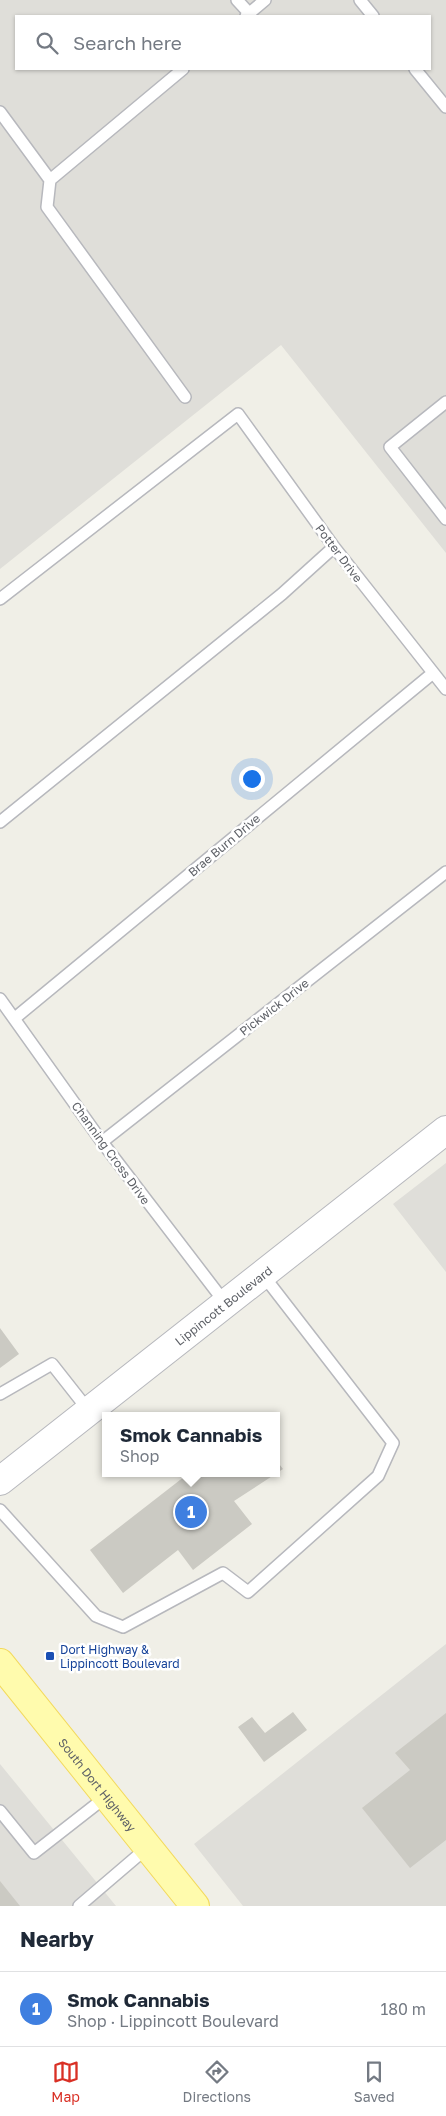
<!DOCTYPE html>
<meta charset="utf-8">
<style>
body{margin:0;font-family:"Golos Text",sans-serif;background:#f6f6f7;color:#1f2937}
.you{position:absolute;left:251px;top:778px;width:18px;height:18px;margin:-12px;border:4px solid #fff;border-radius:50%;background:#1a73e8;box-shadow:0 0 0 8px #1a73e833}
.badge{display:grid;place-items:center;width:32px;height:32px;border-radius:50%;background:#d93025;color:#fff;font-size:16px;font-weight:700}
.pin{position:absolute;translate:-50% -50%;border:2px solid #fff;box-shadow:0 1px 5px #0006}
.popup{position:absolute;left:102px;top:1412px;width:178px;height:65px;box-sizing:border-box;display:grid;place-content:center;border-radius:0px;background:#fff;filter:drop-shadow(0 1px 4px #0005);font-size:16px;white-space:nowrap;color:#747a83}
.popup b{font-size:19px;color:#1f2937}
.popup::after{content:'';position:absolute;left:50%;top:100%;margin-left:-10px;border:10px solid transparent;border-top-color:#fff}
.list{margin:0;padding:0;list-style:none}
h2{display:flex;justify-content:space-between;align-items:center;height:65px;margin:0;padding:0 20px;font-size:21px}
h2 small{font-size:16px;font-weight:400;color:#747a83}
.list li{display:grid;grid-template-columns:32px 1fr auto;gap:15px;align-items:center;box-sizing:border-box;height:75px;padding:0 20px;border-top:1px solid #e0e1e3}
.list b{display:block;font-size:19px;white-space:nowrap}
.list p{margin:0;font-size:16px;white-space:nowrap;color:#747a83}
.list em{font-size:16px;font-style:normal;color:#747a83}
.icon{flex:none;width:28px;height:28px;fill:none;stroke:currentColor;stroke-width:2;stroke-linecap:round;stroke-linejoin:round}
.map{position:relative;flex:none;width:446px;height:1906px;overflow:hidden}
.search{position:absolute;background:#fff;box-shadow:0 1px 4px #0004;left:15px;right:15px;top:15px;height:55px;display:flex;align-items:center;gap:12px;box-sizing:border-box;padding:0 18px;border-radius:0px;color:#747a83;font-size:19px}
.sheet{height:140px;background:#fff}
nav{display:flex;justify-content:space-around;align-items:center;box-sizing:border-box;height:70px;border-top:1px solid #e0e1e3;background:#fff;font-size:14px;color:#747a83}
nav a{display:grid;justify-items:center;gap:2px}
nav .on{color:#d93025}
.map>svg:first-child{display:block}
</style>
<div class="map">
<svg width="446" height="1906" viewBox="0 0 446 1906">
<rect width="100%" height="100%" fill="#f0efe7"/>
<path fill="#dfded9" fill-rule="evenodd" d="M0 0H446V553L281 345 0 569ZM16 16H430V69H16Z
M446 1163V1272L393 1204Z
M446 1644V1906H243L194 1844Z
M0 1764 116 1906H0Z"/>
<path fill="#cbcac3" d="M0 1328 19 1354 0 1368Z
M276 1460 283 1469 234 1501 252 1524 193 1570 178 1550 123 1593 90 1550 189 1473H276Z
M293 1712 307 1730 264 1762 238 1727 252 1717 265 1733Z
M446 1713V1840L410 1868 362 1808 410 1770 395 1753Z
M0 1881 20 1906H0Z"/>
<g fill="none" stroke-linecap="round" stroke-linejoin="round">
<g stroke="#b7b8bd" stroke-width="14">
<path id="service" d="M237 0 249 13
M360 0 373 16
M246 16 265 0
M415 69 446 107
M0 112 50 180 183 69
M50 180 47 207 185 397
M446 402 390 447 446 519
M0 599 238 414 334 547 446 689
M0 822 282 594 334 547
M0 999 102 1142 226 1304
M15 1018 433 673
M102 1142 446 872
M0 1394 52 1364 89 1411
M0 1510 96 1616 123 1627 223 1573 248 1592 378 1476 393 1443 263 1275
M0 1811 34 1853 107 1796
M79 1906 148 1847"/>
</g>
<g stroke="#b7b8bd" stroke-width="30">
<g id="tertiary">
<path id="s1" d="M0 1481 446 1130"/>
</g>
</g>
<g stroke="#f3da5e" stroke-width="30">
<g id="primary">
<path id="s2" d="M0 1663 195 1906"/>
</g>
</g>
<use href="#service" stroke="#fff" stroke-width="11"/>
<use href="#tertiary" stroke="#fff" stroke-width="28"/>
<use href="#primary" stroke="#fffbad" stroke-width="28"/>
</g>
<rect fill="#1a4fb4" stroke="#fff" stroke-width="2" x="45" y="1651" width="10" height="10" rx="2.5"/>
<g text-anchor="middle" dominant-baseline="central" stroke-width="5" stroke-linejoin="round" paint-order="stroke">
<g font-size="12" fill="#5e6167" stroke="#fff">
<text transform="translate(339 553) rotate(53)">Potter Drive</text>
<text transform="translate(224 845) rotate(-40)">Brae Burn Drive</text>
<text transform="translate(274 1007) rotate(-38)">Pickwick Drive</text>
<text transform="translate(111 1153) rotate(54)">Channing Cross Drive</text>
<text stroke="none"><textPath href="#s1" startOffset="284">Lippincott Boulevard</textPath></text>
<text stroke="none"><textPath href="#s2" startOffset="156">South Dort Highway</textPath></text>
</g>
<g font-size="12" fill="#164399" stroke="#fff" text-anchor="start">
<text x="60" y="1649">Dort Highway &amp;<tspan x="60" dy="14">Lippincott Boulevard</tspan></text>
</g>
</g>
</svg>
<div class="you"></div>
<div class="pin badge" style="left:191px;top:1512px;background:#3f7fe0">1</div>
<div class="popup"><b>Smok Cannabis</b>Shop</div>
<div class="search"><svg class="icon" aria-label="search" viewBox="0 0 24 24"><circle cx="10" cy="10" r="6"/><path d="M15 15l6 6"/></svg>Search here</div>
</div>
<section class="sheet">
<h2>Nearby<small></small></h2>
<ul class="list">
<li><span class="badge" style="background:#3f7fe0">1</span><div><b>Smok Cannabis</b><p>Shop · Lippincott Boulevard</p></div><em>180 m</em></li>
</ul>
</section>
<nav>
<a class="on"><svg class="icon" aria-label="map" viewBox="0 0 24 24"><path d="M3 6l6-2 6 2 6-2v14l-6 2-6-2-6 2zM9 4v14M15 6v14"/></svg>Map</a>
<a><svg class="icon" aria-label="directions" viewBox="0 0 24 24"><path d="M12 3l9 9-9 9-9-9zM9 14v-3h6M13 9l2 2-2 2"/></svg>Directions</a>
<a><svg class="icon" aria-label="saved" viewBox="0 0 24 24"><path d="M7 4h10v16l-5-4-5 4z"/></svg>Saved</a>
</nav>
